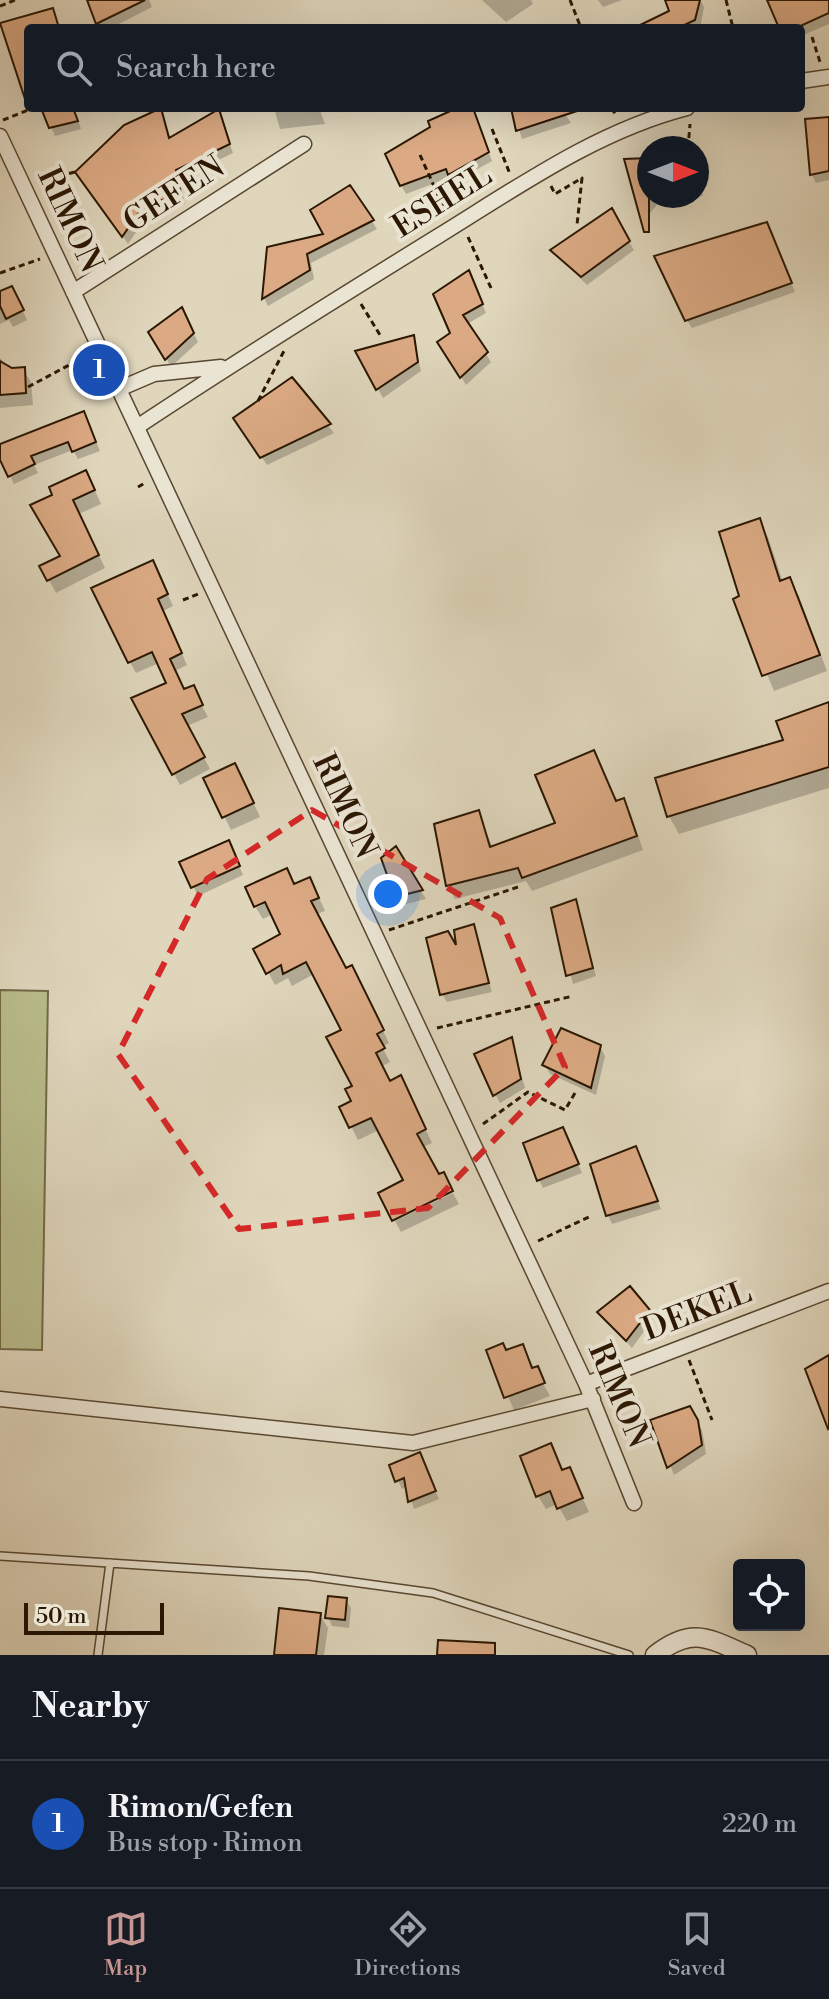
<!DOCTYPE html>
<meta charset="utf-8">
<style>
body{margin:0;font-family:"Libre Bodoni",serif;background:#242831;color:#f1f3f6}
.controls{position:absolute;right:24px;bottom:24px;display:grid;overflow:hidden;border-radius:8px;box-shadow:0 8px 32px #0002}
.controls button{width:72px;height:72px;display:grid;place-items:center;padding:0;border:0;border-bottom:2px solid #363941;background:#171b24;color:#f1f3f6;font:40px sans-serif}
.compass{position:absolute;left:637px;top:136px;width:72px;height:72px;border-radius:50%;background:#171b24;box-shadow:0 8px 32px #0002;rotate:90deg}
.scale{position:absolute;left:24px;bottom:20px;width:140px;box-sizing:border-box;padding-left:8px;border:4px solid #2b1702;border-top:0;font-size:22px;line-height:28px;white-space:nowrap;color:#2b1702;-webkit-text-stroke:6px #eae4d3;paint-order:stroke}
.you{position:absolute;left:388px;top:894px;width:28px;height:28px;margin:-20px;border:6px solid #fff;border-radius:50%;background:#1a73e8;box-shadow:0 0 0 12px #1a73e833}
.badge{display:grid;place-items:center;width:52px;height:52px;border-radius:50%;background:#c59692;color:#fff;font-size:26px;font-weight:700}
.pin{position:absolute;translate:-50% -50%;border:4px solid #fff;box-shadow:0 2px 8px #0006}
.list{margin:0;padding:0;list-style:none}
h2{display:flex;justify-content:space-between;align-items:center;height:104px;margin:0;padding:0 32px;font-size:34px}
h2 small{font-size:26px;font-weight:400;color:#9ea1a6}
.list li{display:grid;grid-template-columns:52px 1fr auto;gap:24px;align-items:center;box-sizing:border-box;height:128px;padding:0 32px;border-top:2px solid #363941}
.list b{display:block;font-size:30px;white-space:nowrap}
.list p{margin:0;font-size:26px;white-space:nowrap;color:#9ea1a6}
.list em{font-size:26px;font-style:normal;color:#9ea1a6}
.icon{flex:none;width:44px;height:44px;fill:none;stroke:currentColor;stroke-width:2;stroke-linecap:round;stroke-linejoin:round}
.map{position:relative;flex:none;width:829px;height:1655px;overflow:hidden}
.search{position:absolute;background:#171b24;box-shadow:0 8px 32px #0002;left:24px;right:24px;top:24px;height:88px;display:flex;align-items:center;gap:20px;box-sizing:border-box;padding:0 28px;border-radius:8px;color:#9ea1a6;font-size:30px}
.sheet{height:232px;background:#171b24}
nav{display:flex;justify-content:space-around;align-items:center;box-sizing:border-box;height:112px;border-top:2px solid #363941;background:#171b24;font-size:22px;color:#9ea1a6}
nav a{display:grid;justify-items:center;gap:4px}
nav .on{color:#c59692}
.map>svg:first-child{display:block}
</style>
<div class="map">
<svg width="829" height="1655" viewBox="0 0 829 1655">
<rect width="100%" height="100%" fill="#dfd6bc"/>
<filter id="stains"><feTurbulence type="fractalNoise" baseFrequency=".0025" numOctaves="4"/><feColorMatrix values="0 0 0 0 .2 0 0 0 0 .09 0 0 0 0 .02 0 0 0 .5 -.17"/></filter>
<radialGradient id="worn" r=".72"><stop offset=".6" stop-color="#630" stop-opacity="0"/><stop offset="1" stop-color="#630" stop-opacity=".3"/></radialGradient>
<path fill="#b9bc8c" stroke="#726a47" stroke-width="2" d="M0 990 48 991 42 1350 0 1349Z"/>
<path fill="#0003" d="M89 0H149L152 7 111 28H101Z
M482 0H531L533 4 506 22Z
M598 0H622L603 7Z
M667 0H700L704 7 700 28H639L671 13Z
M769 0H829V24L801 36V28H781Z
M43 108H74L81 129 55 136Z
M274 108H319L325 124 280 129Z
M462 108H471L474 113 492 161 454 182 451 177 406 194 401 185Z
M513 108H561L571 123 522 139Z
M162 110 171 139 218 111 233 153 179 179 185 204 149 213 128 244 83 180 125 127Z
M829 119V180L816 183 812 175Z
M649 160V196H697V170L703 196 662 199 645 219Z
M350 188 377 229 311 263 314 279 268 306 264 298 269 249 326 236Z
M611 211 634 250 587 285 553 251Z
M771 233 795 292 692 328 687 320Z
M473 281 486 313 467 324 491 362 466 385 440 343 453 334Z
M0 294 16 297 27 320 13 327 9 320 0 324Z
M186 318 198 342 171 367 151 332Z
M413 337 421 371 383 398 358 352Z
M0 358 11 370 23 369 31 382 33 405 0 408Z
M291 380 334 433 267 465 241 427Z
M84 413 100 451 78 459 73 450 34 465 38 473 14 484 0 455V447Z
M93 486 101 504 79 514 105 568 56 593 49 580 62 557 55 496Z
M759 521 768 537 783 582 790 580 799 596 827 671 774 691 736 600 742 598Z
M159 574 173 606 163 611 187 665 175 671 184 691 197 697 208 717 187 726 210 769 180 785 174 774 169 684 159 663 136 673 130 662Z
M829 704V788L679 834 669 816 658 779 785 741Z
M593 753 617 803 623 800 631 814 643 850 532 891 526 881 455 899 447 885 478 812 493 848 558 824Z
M242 778 260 817 231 830 206 779Z
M396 849 426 899 402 905 397 896Z
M233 851 243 875 198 896 182 863Z
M295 886 317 893 325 911 317 914 346 970 358 980 389 1043 382 1047 390 1062 382 1066 390 1083 408 1091 432 1143 423 1147 406 1181 379 1130 358 1140 342 1108 354 1102 343 1031 314 974 292 986 288 978 275 985 256 950 283 935 273 914 263 919 256 908Z
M575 901 596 976 573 984 553 910Z
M473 926 492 992 447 1002 442 994Z
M511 1039 525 1088 500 1103 476 1055Z
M600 1047 605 1056 596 1095 550 1074 545 1065Z
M567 1138 582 1173 543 1188 539 1180Z
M636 1148 661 1209 612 1224 608 1215Z
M453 1193 459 1204 401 1232 395 1221Z
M648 1311 653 1319 632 1348 599 1313Z
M522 1346 550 1396 514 1410 488 1351 506 1352Z
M689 1408 702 1430 706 1454 674 1475 653 1421Z
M420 1454 439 1499 414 1509 407 1487 402 1489 391 1466Z
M569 1469 589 1512 567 1521 557 1504 546 1509 538 1496Z
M346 1600 351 1608 349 1628 332 1626 328 1617Z
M320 1615 328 1628 324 1655H276Z"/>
<path fill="#dbaa84" stroke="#2b1702" stroke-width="2" d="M87 0H145L96 24Z
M665 0H700L695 20 678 28H634L669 11Z
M767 0H829V13L796 28H779Z
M53 8 59 28H28V98L25 99 0 23Z
M41 108H73L78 121 49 128Z
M161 108 169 138 219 109 230 144 176 170 181 195 144 205 122 237 75 172 124 125Z
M457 108H473L489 152 448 175 446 169 400 186 385 154 430 127 428 121Z
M511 108H576L577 111 516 131Z
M829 117V171L810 175 805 119Z
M649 158V232H644L624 159Z
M350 185 374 220 307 254 310 270 262 299 267 247 323 234 310 210Z
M612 208 630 241 581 277 550 250Z
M767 222 792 283 685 321 654 256Z
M469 270 483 304 463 315 488 352 460 378 437 342 450 333 433 294Z
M12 286 24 310 6 319 0 306V291Z
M182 307 194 333 165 360 148 332Z
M414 335 418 362 376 390 355 351Z
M0 361 12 368 25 367 26 393 0 395Z
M292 377 331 424 260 458 233 418Z
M84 411 96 442 72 452 68 442 31 456 35 464 8 477 0 460V444Z
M86 470 95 490 73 500 99 555 47 581 39 566 60 556 30 505 52 495 49 487Z
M760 518 780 581 790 577 820 655 762 676 733 599 739 596 719 532Z
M153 560 168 594 158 599 182 653 170 659 184 689 194 685 203 705 182 714 205 757 172 775 131 698 166 683 152 652 128 663 91 588Z
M829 702V767L667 817 655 778 783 740 776 721Z
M594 750 616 801 624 798 637 836 522 878 518 868 446 886 434 824 479 810 490 847 555 823 535 775Z
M235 763 254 803 222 818 203 778Z
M229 840 240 866 191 888 179 862Z
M396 846 423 890 395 897 381 858Z
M287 868 294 884 310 877 319 898 311 901 346 968 352 965 384 1030 377 1034 385 1048 376 1053 390 1081 401 1075 426 1129 417 1134 439 1174 444 1172 453 1191 392 1221 378 1193 403 1180 371 1118 349 1128 339 1107 351 1101 345 1089 352 1086 326 1037 341 1030 306 962 283 974 281 965 266 974 253 949 280 934 265 902 254 907 245 887Z
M576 899 593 968 566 976 551 908Z
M474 924 489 983 440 995 426 938 448 931 456 945 454 930Z
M561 1028 601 1045 591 1088 542 1065Z
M512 1037 521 1079 493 1096 474 1054Z
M563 1127 579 1164 537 1181 523 1143Z
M636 1146 658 1201 606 1216 590 1164Z
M630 1286 650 1310 626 1341 597 1312Z
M503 1343 506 1350 523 1344 532 1368 538 1366 545 1383 504 1398 486 1350Z
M829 1355V1428L828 1429 805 1369Z
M690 1406 698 1420 702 1445 667 1468 650 1420Z
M551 1443 562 1470 570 1467 583 1498 557 1509 550 1491 536 1497 520 1456Z
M420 1452 436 1491 408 1502 404 1478 395 1482 389 1465Z
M328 1596 347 1598 345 1620 325 1618Z
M279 1608 321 1613 316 1655H274Z
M438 1640 495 1643V1655H437Z"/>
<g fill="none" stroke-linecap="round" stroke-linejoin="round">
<g stroke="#584730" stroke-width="10">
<path id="service" d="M0 1556 309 1576 433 1593 629 1655
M98 1655 110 1563"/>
</g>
<g stroke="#584730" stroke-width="17">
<path id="minor" d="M801 81 829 77
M0 136 586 1384 634 1503
M73 292 304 144
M119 389 154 374 221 367
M137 427C236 361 338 298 440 235 518 187 597 131 687 108
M586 1384 829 1291
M0 1399 413 1443 593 1399"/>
</g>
<g stroke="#584730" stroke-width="21">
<path id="tertiary" d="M655 1655C692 1626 708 1638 747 1655"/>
</g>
<path stroke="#2b1702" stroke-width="3" stroke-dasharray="6 4" stroke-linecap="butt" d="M570 0 581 28
M726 0 733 28
M0 6 15 0
M812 37 820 62
M612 108 616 116
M3 120 33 108
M492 129 510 174
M688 148 690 124
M420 155 446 213
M40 181 75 172
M551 186 555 194 582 178 577 225
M468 237 491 288
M0 273 40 259
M361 304 380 335
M28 387 86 356
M258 401 284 351
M138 487 145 483
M183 600 198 594
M389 930 518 887
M437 1028 573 996
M483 1124 528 1092 565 1110 575 1093
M538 1241 589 1217
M588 1353 609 1342
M689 1360 712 1420"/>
<use href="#service" stroke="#eae4d3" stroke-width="7"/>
<use href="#minor" stroke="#eae4d3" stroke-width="14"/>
<use href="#tertiary" stroke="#eae4d3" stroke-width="18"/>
</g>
<path fill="none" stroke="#d62828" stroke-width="6" stroke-dasharray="16 10" stroke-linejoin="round" d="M312 810 500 918 565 1067 428 1208 239 1229 118 1054 207 879Z"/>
<g text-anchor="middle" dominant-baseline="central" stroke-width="8" stroke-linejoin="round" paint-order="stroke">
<g font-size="32" fill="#2b1702" stroke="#eae4d3">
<text transform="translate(174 194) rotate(-33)">GEFEN</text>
<text transform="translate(442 201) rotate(-32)">ESHEL</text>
<text transform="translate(70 220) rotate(65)">RIMON</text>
<text transform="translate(345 806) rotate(65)">RIMON</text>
<text transform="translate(697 1311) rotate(-21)">DEKEL</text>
<text transform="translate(619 1395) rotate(67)">RIMON</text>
</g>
</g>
<rect width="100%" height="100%" filter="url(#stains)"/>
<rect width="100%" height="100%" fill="url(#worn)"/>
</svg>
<div class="controls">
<button><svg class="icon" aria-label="locate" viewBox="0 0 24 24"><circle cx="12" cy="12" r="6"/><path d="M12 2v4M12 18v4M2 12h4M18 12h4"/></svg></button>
</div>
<svg class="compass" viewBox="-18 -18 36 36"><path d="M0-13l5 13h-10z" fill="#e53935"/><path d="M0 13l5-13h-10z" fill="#9ea1a6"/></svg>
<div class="scale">50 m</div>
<div class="you"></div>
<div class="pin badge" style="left:99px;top:370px;background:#1a4fb4">1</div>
<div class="search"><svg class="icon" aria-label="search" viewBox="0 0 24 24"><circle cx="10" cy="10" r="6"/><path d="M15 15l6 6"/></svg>Search here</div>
</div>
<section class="sheet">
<h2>Nearby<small></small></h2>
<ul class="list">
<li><span class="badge" style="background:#1a4fb4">1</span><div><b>Rimon/Gefen</b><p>Bus stop · Rimon</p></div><em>220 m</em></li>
</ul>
</section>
<nav>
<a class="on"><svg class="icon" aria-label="map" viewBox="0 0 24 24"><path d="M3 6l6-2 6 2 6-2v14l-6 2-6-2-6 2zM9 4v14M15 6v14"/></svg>Map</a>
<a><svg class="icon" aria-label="directions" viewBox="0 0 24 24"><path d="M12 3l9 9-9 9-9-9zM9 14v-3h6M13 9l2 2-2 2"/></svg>Directions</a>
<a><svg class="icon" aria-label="saved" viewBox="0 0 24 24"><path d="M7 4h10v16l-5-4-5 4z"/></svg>Saved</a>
</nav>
